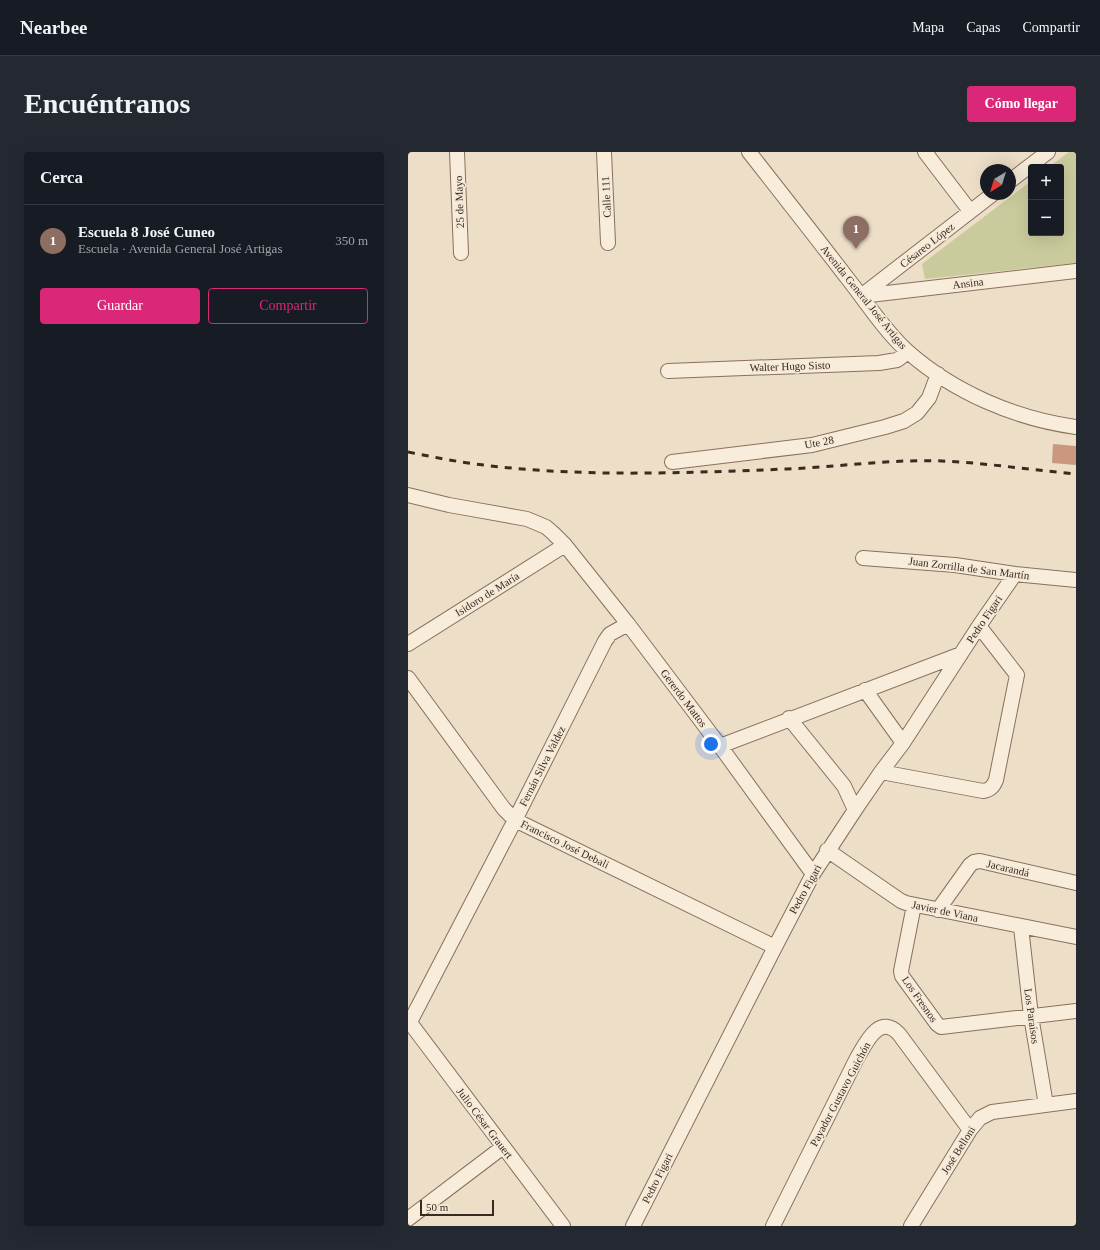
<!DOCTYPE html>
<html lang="es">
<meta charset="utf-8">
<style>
body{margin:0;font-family:"Times New Roman",serif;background:#242831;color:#f1f3f6}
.controls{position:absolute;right:12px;top:12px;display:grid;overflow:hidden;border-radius:4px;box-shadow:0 4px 16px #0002}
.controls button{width:36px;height:36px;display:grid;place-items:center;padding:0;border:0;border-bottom:1px solid #363941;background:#171b24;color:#f1f3f6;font:20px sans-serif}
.compass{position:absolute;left:572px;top:12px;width:36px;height:36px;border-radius:50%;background:#171b24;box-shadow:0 4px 16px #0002;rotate:218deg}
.scale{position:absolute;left:12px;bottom:10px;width:74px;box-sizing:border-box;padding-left:4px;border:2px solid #3a2a20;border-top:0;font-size:11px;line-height:14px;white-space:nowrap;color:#3a2a20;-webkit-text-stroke:3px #f5e9d7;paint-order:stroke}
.you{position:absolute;left:303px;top:592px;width:14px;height:14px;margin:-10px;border:3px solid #fff;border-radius:50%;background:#1a73e8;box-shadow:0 0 0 6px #1a73e833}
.badge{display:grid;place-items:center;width:26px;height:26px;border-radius:50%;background:#db2777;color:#fff;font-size:13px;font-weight:700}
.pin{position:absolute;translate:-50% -33px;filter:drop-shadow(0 1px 2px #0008)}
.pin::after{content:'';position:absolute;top:21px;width:14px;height:12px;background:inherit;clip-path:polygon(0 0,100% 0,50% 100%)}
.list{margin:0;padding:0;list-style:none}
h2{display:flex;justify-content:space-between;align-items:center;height:52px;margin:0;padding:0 16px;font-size:17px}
h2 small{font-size:13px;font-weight:400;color:#9ea1a6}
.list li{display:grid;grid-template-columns:26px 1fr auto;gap:12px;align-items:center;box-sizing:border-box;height:72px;padding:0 16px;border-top:1px solid #363941}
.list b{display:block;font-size:15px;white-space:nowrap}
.list p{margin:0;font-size:13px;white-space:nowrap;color:#9ea1a6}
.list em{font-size:13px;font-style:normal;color:#9ea1a6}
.actions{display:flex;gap:8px;padding:12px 16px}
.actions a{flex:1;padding:9px 0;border:1px solid #db2777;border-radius:4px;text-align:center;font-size:14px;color:#db2777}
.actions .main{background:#db2777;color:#fff}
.map{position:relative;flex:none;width:668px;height:1074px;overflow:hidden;border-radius:4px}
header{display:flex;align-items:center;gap:24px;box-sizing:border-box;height:56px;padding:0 20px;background:#171b24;border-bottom:1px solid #363941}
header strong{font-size:19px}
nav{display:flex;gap:22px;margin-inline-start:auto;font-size:14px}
.intro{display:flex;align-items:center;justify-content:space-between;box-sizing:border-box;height:96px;padding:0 24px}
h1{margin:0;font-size:28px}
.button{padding:10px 18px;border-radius:4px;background:#db2777;color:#fff;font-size:14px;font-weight:700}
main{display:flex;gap:24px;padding:0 24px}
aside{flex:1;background:#171b24;border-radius:4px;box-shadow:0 4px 16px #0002}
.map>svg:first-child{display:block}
</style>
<header>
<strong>Nearbee</strong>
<nav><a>Mapa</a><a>Capas</a><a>Compartir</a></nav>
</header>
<div class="intro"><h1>Encuéntranos</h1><a class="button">Cómo llegar</a></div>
<main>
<aside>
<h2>Cerca<small></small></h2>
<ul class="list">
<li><span class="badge" style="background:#8d6e63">1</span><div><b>Escuela 8 José Cuneo</b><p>Escuela · Avenida General José Artigas</p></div><em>350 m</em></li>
</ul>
<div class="actions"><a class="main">Guardar</a><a>Compartir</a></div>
</aside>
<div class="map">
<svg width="668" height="1074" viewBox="0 0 668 1074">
<rect width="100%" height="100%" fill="#eddec8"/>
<path fill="#cacb9c" d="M661 0H668V111L517 127 514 112 623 29V81H653V15H641Z"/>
<path fill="#ca977f" d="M645 292 668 294V313L644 311Z"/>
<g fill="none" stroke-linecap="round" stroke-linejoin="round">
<g stroke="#89705d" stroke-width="16">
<path id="minor" d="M49 0 53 101
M196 0 200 91
M341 0C374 42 407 84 440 127 459 151 476 178 499 199 545 240 608 267 668 275
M517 0 562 59
M602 29 640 0
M453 144 668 119
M453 144 585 42
M260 219 471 211 489 208 500 200
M264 310 404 293 477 275 496 269 509 261 521 246 530 222
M0 343 41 353 119 367 138 375 145 381 157 393 220 472 312 594 405 722
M455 406 547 413 607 422 668 428
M0 492 157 393
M0 526 96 657 107 668 367 795
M457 538 495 591
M381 566 436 634 447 658
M312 594 553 502
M473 620 575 639C582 638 585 635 588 628L609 523 571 474
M419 698 493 749 498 751 668 785
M506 753 493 819 494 824 529 872 533 875 668 859
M530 758 562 713 566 710 572 709 668 731
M613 775 623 864 638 953
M0 868 155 1074
M2 870 107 668 197 489 202 482 220 472
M0 1067 95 995
M225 1074 367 795 405 722 447 658 473 620 495 591 571 474 607 422
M365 1074 449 906C458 891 471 861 491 882L562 978
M503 1074 562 978 572 966 584 960 668 949"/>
</g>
<use href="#minor" stroke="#f8ecdb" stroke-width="14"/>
<path stroke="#3a2a20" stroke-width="3" stroke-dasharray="7 7" stroke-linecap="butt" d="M0 300C20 304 40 308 60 311 166 326 273 321 379 317 430 315 482 307 534 309 579 311 623 318 668 322"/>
</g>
<g text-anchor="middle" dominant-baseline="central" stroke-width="3.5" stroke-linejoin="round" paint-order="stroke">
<g font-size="11" fill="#3a2a20" stroke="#f5e9d7">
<text transform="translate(198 45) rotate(-93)">Calle 111</text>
<text transform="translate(51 50) rotate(-92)">25 de Mayo</text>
<text transform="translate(519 93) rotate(-38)">Césareo López</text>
<text transform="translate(560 131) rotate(-7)">Ansina</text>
<text transform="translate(456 145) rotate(51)">Avenida General José Artigas</text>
<text transform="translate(382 214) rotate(-2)">Walter Hugo Sisto</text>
<text transform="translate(411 290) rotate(-11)">Ute 28</text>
<text transform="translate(561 416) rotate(7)">Juan Zorrilla de San Martín</text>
<text transform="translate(79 442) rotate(-32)">Isidoro de María</text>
<text transform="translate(576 467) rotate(-56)">Pedro Figari</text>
<text transform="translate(276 546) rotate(53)">Gererdo Mattos</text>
<text transform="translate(134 614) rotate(-63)">Fernán Silva Valdez</text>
<text transform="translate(157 692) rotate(26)">Francisco José Debali</text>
<text transform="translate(600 716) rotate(13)">Jacarandá</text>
<text transform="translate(397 737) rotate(-61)">Pedro Figari</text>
<text transform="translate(537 759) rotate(12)">Javier de Viana</text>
<text transform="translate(512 847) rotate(55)">Los Fresnos</text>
<text transform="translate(624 864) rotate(82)">Los Paraísos</text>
<text transform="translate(432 942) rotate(-62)">Payador Gustavo Guichón</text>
<text transform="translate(77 971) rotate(53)">Julio César Grauert</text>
<text transform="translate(550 998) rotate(-58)">José Belloni</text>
<text transform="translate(249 1026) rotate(-63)">Pedro Figari</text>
</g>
</g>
</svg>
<div class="controls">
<button>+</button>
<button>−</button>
</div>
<svg class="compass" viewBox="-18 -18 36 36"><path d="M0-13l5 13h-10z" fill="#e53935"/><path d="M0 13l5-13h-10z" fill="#9ea1a6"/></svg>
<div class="scale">50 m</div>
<div class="you"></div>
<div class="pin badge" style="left:448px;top:97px;background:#8d6e63">1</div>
</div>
</main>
